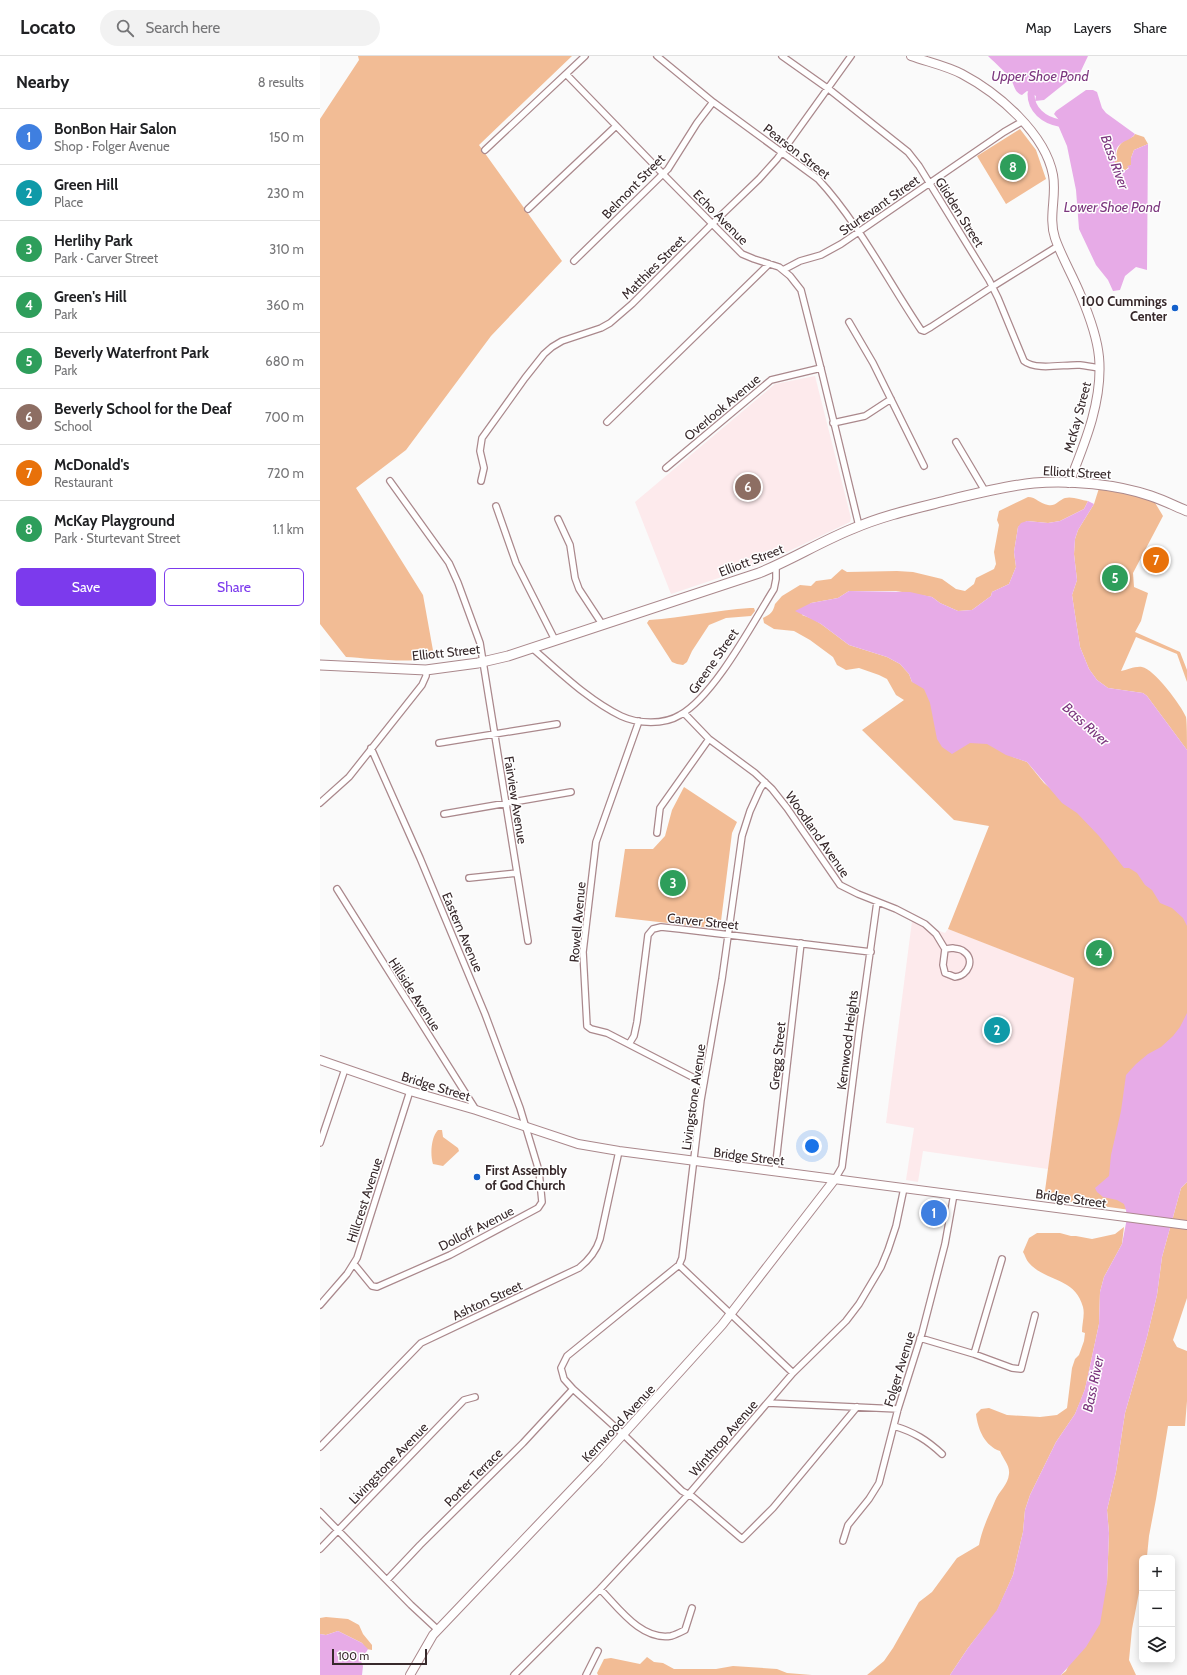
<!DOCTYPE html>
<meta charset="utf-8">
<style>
body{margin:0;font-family:Cabin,sans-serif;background:#f2f2f2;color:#202124}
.controls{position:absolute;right:12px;bottom:12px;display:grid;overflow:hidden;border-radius:6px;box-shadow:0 2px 10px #0003}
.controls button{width:36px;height:36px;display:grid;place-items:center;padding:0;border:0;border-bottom:1px solid #e0e0e0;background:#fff;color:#202124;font:20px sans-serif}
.scale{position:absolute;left:12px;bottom:10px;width:95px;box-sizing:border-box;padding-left:4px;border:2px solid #37292b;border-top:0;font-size:11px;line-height:14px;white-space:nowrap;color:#37292b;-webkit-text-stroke:3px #fff;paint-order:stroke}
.you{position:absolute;left:492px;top:1090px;width:14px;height:14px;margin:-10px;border:3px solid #fff;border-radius:50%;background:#1a73e8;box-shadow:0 0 0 6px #1a73e833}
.badge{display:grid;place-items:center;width:26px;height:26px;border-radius:50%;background:#7c3aed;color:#fff;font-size:13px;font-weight:700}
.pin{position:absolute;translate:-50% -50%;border:2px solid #fff;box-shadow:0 1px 4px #0006}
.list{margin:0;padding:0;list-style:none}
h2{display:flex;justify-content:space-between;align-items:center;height:52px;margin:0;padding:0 16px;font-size:17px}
h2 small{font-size:13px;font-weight:400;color:#757577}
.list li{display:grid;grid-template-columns:26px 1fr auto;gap:12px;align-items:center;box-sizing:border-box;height:56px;padding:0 16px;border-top:1px solid #e0e0e0}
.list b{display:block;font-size:15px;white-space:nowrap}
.list p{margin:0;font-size:13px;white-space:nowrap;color:#757577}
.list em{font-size:13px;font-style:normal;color:#757577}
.actions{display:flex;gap:8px;padding:12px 16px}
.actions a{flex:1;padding:9px 0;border:1px solid #7c3aed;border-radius:6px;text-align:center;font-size:14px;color:#7c3aed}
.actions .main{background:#7c3aed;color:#fff}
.icon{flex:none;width:22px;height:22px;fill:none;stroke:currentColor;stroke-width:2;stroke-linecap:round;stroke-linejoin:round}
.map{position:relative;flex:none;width:867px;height:1619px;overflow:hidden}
header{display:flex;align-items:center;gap:24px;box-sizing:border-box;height:56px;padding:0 20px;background:#fff;border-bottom:1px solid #e0e0e0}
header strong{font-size:19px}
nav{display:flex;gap:22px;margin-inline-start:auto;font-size:14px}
.search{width:280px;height:36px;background:#f2f2f2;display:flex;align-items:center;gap:10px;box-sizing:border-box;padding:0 14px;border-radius:22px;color:#757577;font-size:15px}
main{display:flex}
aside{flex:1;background:#fff}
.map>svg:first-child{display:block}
</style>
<header>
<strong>Locato</strong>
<div class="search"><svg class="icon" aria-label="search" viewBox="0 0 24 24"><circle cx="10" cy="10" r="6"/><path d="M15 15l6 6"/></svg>Search here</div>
<nav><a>Map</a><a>Layers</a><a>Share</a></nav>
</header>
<main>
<aside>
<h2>Nearby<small>8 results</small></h2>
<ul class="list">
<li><span class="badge" style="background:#3f7fe0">1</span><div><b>BonBon Hair Salon</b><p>Shop · Folger Avenue</p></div><em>150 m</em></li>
<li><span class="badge" style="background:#0f9aa8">2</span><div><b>Green Hill</b><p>Place</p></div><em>230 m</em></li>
<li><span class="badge" style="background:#2e9e5b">3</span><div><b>Herlihy Park</b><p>Park · Carver Street</p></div><em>310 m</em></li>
<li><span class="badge" style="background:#2e9e5b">4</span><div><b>Green's Hill</b><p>Park</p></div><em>360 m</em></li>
<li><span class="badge" style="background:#2e9e5b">5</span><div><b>Beverly Waterfront Park</b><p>Park</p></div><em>680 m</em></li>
<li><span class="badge" style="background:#8d6e63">6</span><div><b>Beverly School for the Deaf</b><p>School</p></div><em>700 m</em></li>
<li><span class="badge" style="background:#e8710a">7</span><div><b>McDonald's</b><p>Restaurant</p></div><em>720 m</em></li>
<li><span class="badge" style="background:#2e9e5b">8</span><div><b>McKay Playground</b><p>Park · Sturtevant Street</p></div><em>1.1 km</em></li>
</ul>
<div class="actions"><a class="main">Save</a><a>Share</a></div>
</aside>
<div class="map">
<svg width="867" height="1619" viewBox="0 0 867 1619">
<rect width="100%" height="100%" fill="#fafafa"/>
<path fill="#fdeaec" d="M495 320 531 462 530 466 446 506 351 538 315 446 455 328Z
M592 865 625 877 628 873 754 921 728 1113 603 1095 598 1126 586 1124 594 1072 566 1067Z"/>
<path fill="#f2bc95" d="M38 0H252L159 89 242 205 171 280 86 394 36 432 103 539 114 600C98 609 47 602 26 601L0 568V63L39 4Z
M700 73 716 94 726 123 686 148 657 100Z
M815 78 824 81 828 88 814 94 811 102V109C806 114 803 117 796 114L794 108 795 105H797C795 96 798 88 807 83 811 81 813 82 815 78Z
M780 429 831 440 843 460 813 517 814 531 828 537 821 565 815 576 860 596 867 614V626L857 598 816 581 801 615C807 614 815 610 822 611 834 613 861 649 866 661 867 667 867 687 867 694L827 640 823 637 788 632 777 624 769 613 760 591 752 539 757 524 754 498 755 483 758 474 774 448Z
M708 441C716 441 720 448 728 449 735 451 739 444 745 442 752 440 761 444 768 445L764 453 740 465 728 467 707 465 698 471 694 496 696 511 689 528 672 536 671 540 652 554 638 555 620 547 612 541 576 535H529L518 542 491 547 482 559 493 563 501 568 529 589 567 601 580 608 589 618 592 626 606 628 693 701 707 706 724 727 821 810 867 860V968L810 1154 724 1142 754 922 628 873 669 770 634 764 542 674 584 644 576 639 567 623 559 619 539 612 526 614 517 609 513 601 490 584 474 575 454 573 444 567 443 562C451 558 453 556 455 548L462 540 480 529 491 530 496 525 511 523 522 513 527 516 577 515 593 516 622 523 636 533 645 535 654 528 656 522 674 513 676 508 674 496 679 469 677 464 679 455Z
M430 552H434L435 555 431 560 406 562 389 569 372 595 367 606 363 609 357 608 352 606 327 567 329 564C363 562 396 554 430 552Z
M364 731 417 766 412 777 400 873 295 861 305 793H333L345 780 352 754Z
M118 1074H122L123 1081 138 1092 139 1095 123 1110 113 1108C110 1099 111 1081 118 1074Z
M867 1126V1242L853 1284 857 1291 867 1295V1345L865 1370H848L836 1443 829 1480 827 1500V1502H822V1521L812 1573 809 1604 816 1619H741L746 1615 787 1527 789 1477 787 1454 796 1416 805 1357 827 1281 837 1239 842 1201 861 1132Z
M804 1171 802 1188 784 1221 780 1236 779 1268 765 1333 760 1346 755 1358 736 1386 710 1439 705 1454 703 1476 693 1519 677 1555 648 1592 630 1619H547L564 1605 573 1592 599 1546 612 1536 637 1502 659 1489C662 1473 669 1459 675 1445 679 1435 688 1429 689 1418 690 1409 683 1403 680 1395 665 1390 658 1374 656 1358L661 1353 669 1352 687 1359 720 1361 737 1359 747 1352 752 1312 755 1303 759 1299 764 1285 765 1277 762 1276C762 1267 765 1259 763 1251 755 1221 726 1226 709 1207 706 1204 705 1199 703 1196L709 1182 717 1177H740L751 1180H756L772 1183 795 1178Z
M6 1561 28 1563 39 1569 43 1578 52 1589V1594L46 1593 42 1587 18 1575 6 1579 0 1578V1562Z
M327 1601 334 1606 343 1607 354 1613H396L413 1610 457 1613 467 1617 492 1619H278L277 1617 284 1603 291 1602 320 1608Z"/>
<path fill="#e7abe7" d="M668 0H768L759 19 749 24 724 44 715 45 716 40 707 35 702 39C694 36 695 30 691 24 685 15 676 8 668 0Z
M766 34H773L777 36 782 52 786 57 815 78C810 87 791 84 797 105H795L794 108 796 114C801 116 805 116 809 112L807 110 811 109V102L814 94 828 88 827 214 816 211 805 220 800 234 793 235 788 224 776 209 759 173 756 134 747 90 738 69 739 64 734 58 736 55Z
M768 445 774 448 758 474 755 483 754 498 757 524 752 539 760 591 769 613 777 624 788 632 823 637 827 640 867 694V870L863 862 852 852 840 847 832 834 825 829 817 817 809 812H804L779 780 757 757 742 747 707 706 686 699 667 688 650 687 632 698 622 691 617 683 610 647 604 633 592 626 589 618 580 608 567 601 529 589 501 568 475 555 491 547 518 542 529 535 590 536 612 541 620 547 638 555 652 554 671 540 672 536 689 528 696 511 694 496 698 471 701 467 707 465 728 467 740 465 764 453Z
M867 957V1126L861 1132 842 1201 837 1239 827 1281 805 1357 796 1416 787 1454 789 1477 787 1527 780 1568 766 1591 741 1619H630L648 1592 677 1554 693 1519 703 1476 705 1454 710 1439 736 1386 755 1358 765 1333 779 1268 780 1236 784 1221 802 1188 807 1162 806 1154 804 1148 797 1144 783 1141 777 1136 775 1132 789 1120 791 1099 801 1055 806 1019 816 1008 828 998 841 991 853 980 860 971Z
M18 1575 42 1587 48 1593 41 1605 43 1610 42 1619H0V1578L6 1579Z"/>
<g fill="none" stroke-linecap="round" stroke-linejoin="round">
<path stroke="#e7abe7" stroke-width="7" d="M711 38C711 54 724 64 739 67"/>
<g stroke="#aa888c" stroke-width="8">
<path id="minor" d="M337 0 393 46 498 123C538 166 568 225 601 274L604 275 611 271 672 231 738 190
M462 0 510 34 588 96 599 110 669 224 678 242 704 305C716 315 745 308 760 309 767 310 773 311 779 312
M246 18 343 118 422 198 434 203 459 211 470 220 481 234 502 317 539 470
M165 94 265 0
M208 153 296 70
M254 205 348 113 377 67 393 46
M463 214 480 205 501 199 521 188 684 76 703 65
M529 266 553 307 604 410
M287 366 449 208
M513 367 545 360 571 343
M636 386 665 435
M346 412 451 324 501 312
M70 425 129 507 138 527 160 587 208 885
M161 425 164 412 160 395 162 382 205 322 224 298 232 291 242 285 281 272 290 267 312 248 389 171 439 123 457 103 531 0
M176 450 196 507 235 584
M238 463 250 489 255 522 259 533 282 568
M212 592C240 616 268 644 301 660 318 668 344 669 360 659 395 639 432 568 454 533L456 523V510
M364 657 389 683 435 717 452 733 467 752 520 829 538 838 576 853 605 868 616 878 625 893
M319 665 276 786 263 896 267 970 271 973 287 977 384 1027
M119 687 237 668
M445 726 440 733 430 755 422 780 402 923 381 1044 362 1202 359 1209 247 1300 241 1312 244 1323 253 1333 304 1379 362 1435 373 1441 422 1483 453 1452 537 1351
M0 747 29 721 102 629 106 620V614
M124 758 251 736
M337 777 340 752 389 683
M149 822 197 817
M17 833 156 1054
M633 892C636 893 641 893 643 895 656 903 648 920 635 921L625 917 623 909 625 893Z
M309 988 314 980 317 966 328 879 333 873 341 871 360 873 551 896
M0 1087 25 1013
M455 1115 481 887
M515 1123 522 1111 539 976 557 846
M34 1208 52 1230 57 1231 130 1199 218 1152 222 1146 219 1115 200 1052 165 958 100 802 51 692
M359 1209 473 1317
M0 1249 27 1218 37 1202 90 1035
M600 1282 654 1298 692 1312 701 1313 715 1259
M654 1298 682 1203
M448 1347 578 1353
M574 1370C594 1376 607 1384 622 1398
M0 1391 101 1287 259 1212C269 1204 276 1196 280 1183L299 1095
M0 1456 91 1549 118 1574
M523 1485 528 1469 549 1443 559 1427 578 1353 602 1277 625 1188 634 1138
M0 1493 144 1344 155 1341
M67 1524 100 1489 203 1387 253 1333
M280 1533C298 1551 321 1585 351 1580 355 1579 361 1576 365 1574L372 1552
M194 1619 280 1533 369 1438 473 1317 526 1265 539 1248 561 1211 568 1194 576 1170 584 1132
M266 1619 278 1595"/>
</g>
<g stroke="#aa888c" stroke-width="10">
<path id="secondary" d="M591 0C608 6 627 10 642 18 678 37 725 77 733 119 737 140 728 161 735 182 742 202 753 220 761 240 769 259 777 280 779 301 783 344 765 387 749 427
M0 1004 90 1035 156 1054 258 1088 299 1095 867 1169
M90 1619 113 1579 279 1405 402 1269 515 1123"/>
</g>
<g stroke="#aa888c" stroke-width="11">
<path id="primary" d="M0 609 106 614 158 607 188 600 439 517C471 504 500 486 532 473 562 460 593 453 625 445 654 438 684 430 714 427 750 424 796 428 831 440 843 444 855 450 867 455"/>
</g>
<use href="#minor" stroke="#fff" stroke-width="5.5"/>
<use href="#secondary" stroke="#fff" stroke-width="8"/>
<use href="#primary" stroke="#fff" stroke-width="9"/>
</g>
<g fill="#1360cb" stroke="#fff" stroke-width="1.5">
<circle cx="855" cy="252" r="4"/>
<circle cx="157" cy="1121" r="4"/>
</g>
<g text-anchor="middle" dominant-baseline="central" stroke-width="3" stroke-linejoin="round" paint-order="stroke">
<g font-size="13" fill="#37292b" stroke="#fff">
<text transform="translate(477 95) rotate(38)">Pearson Street</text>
<text transform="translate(313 130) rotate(-46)">Belmont Street</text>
<text transform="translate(559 149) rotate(-35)">Sturtevant Street</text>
<text transform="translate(640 156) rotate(58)">Glidden Street</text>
<text transform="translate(401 161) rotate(45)">Echo Avenue</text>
<text transform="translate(333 211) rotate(-45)">Matthies Street</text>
<text transform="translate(402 351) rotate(-40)">Overlook Avenue</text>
<text transform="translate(757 361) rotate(-75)">McKay Street</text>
<text transform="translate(757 416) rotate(3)">Elliott Street</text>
<text transform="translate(431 504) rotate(-21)">Elliott Street</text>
<text transform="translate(126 596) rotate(-6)">Elliott Street</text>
<text transform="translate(393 605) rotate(-55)">Greene Street</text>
<text transform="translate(196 744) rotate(81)">Fairview Avenue</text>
<text transform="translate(498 778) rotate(55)">Woodland Avenue</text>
<text transform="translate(383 865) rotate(6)">Carver Street</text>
<text transform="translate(257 866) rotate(-85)">Rowell Avenue</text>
<text transform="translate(143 876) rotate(67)">Eastern Avenue</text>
<text transform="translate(95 938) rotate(57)">Hillside Avenue</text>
<text transform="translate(527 984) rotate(-83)">Kernwood Heights</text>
<text transform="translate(457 1000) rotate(-84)">Gregg Street</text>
<text transform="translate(116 1030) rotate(17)">Bridge Street</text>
<text transform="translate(373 1041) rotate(-82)">Livingstone Avenue</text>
<text transform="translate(429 1100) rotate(7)">Bridge Street</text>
<text transform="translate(751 1142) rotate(8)">Bridge Street</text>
<text transform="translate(44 1144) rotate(-72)">Hillcrest Avenue</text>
<text transform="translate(156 1172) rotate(-27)">Dolloff Avenue</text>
<text transform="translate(167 1244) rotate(-25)">Ashton Street</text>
<text transform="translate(579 1313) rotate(-73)">Folger Avenue</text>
<text transform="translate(298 1367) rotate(-47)">Kernwood Avenue</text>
<text transform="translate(403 1382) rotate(-49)">Winthrop Avenue</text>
<text transform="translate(68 1407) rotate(-46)">Livingstone Avenue</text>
<text transform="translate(153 1421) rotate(-45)">Porter Terrace</text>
</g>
<g font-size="13" font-weight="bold" fill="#37292b" stroke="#fff" text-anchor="end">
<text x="847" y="245">100 Cummings<tspan x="847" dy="15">Center</tspan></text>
<text x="165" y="1114" text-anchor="start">First Assembly<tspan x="165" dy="15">of God Church</tspan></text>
</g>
<g font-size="14" font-style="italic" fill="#7c377e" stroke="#fff">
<text x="720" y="20">Upper Shoe Pond</text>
<text transform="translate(795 106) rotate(70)">Bass River</text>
<text x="792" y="151">Lower Shoe Pond</text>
<text transform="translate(766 668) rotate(42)">Bass River</text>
<text transform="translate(773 1328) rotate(-78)">Bass River</text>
</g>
</g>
</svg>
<div class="controls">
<button>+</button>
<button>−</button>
<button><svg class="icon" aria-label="layers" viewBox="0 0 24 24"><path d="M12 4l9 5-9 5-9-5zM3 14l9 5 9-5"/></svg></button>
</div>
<div class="scale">100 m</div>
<div class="you"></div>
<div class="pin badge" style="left:614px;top:1157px;background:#3f7fe0">1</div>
<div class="pin badge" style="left:677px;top:974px;background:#0f9aa8">2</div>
<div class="pin badge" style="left:353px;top:827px;background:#2e9e5b">3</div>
<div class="pin badge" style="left:779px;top:897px;background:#2e9e5b">4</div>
<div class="pin badge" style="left:795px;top:522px;background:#2e9e5b">5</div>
<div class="pin badge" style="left:428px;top:431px;background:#8d6e63">6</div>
<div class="pin badge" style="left:836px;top:504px;background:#e8710a">7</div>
<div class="pin badge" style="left:693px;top:111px;background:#2e9e5b">8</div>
</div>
</main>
